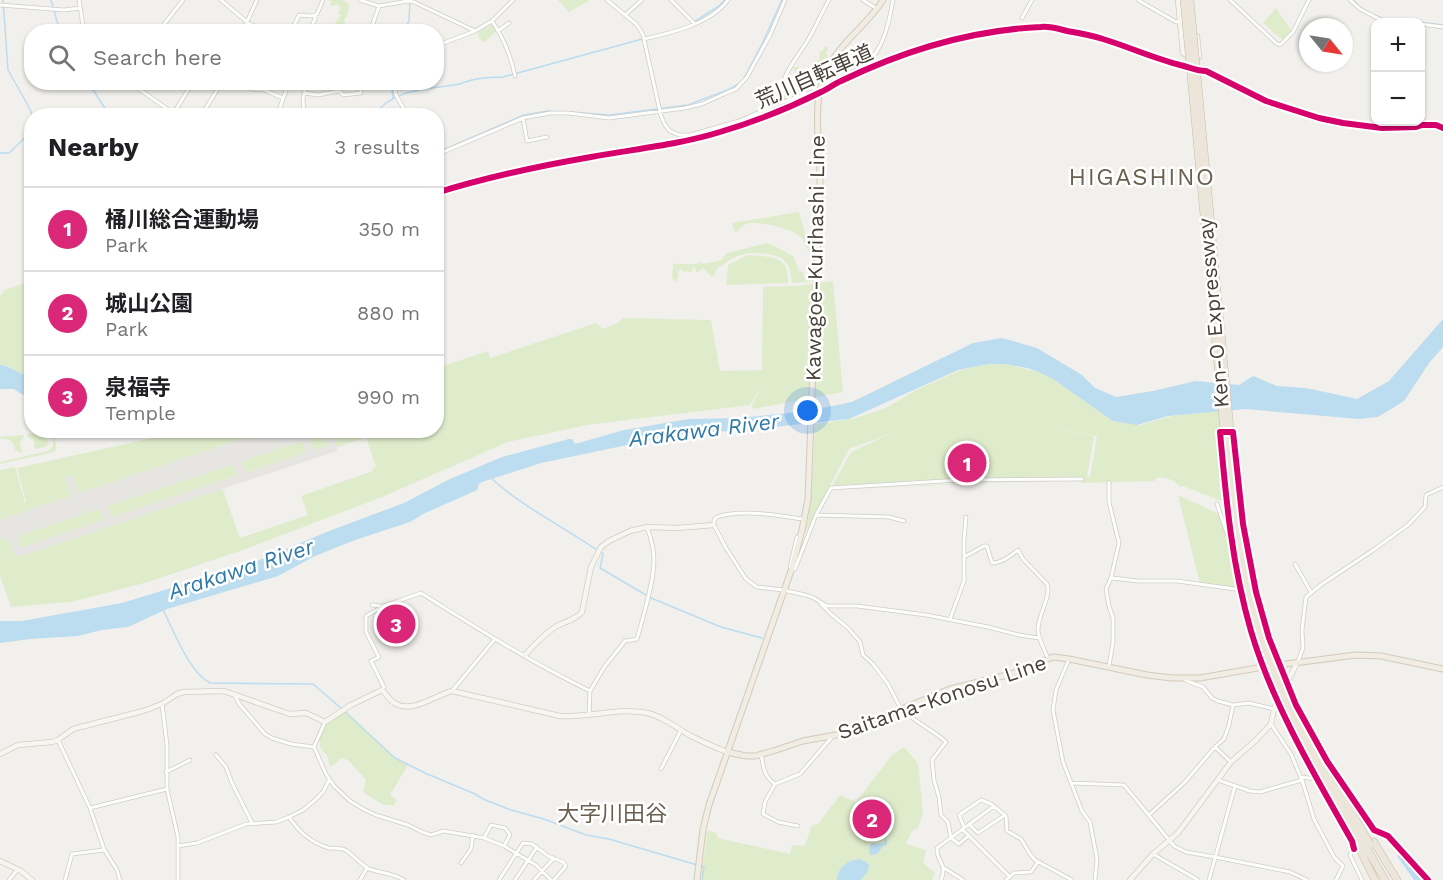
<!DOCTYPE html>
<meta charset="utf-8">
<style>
body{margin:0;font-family:"Work Sans","Noto Sans JP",sans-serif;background:#f6f6f6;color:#202124}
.controls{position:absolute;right:18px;top:18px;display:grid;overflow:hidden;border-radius:12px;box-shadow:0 2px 4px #0004}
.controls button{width:54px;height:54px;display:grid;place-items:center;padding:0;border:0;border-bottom:2px solid #e0e0e0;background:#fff;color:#202124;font:30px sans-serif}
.compass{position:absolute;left:1299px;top:18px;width:54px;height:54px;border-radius:50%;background:#fff;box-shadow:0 2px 4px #0004;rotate:120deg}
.you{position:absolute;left:808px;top:411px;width:21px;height:21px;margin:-15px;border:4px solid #fff;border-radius:50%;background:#1a73e8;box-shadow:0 0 0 9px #1a73e833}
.badge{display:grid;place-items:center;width:39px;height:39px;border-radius:50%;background:#db2777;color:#fff;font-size:20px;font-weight:700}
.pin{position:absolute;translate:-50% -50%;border:3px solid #fff;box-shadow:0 2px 6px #0006}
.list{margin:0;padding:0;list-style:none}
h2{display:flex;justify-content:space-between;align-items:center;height:78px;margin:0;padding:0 24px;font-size:26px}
h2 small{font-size:20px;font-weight:400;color:#757577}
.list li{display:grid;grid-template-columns:39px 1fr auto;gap:18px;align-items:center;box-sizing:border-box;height:84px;padding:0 24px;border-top:2px solid #e0e0e0}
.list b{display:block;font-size:22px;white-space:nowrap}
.list p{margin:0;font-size:20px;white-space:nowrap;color:#757577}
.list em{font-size:20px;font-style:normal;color:#757577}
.icon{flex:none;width:33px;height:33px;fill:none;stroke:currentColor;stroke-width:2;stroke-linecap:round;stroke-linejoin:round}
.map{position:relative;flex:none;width:1443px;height:880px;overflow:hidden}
.search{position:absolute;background:#fff;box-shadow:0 2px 4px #0004;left:24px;top:24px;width:420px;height:66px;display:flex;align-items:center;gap:15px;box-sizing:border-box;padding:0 21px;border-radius:24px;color:#757577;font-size:22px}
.panel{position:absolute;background:#fff;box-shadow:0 2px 4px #0004;left:24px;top:108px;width:420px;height:330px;border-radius:24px}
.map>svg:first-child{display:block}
</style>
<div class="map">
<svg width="1443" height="880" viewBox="0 0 1443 880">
<rect width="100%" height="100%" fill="#f1f0ec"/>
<path fill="#dfeccc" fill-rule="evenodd" d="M329 0H342L349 4 348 14 344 20 345 21C344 30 340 32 332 31L333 26 341 15 337 14 340 9V6L336 4 333 6 330 5 332 2Z
M558 0H590L569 12Z
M1276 8 1291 30 1283 40 1263 23Z
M493 24 497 31 484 42H482L477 33Z
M825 47H828L826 53 828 57 823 61C822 64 817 81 815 83 811 86 806 86 801 89 797 91 795 96 790 98 786 100 785 100 781 100L784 82C791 86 798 87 804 82V78C801 73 795 72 792 67H797C803 70 800 73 809 72L812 62 819 60 820 51H822Z
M799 212 805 234 815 238 814 281 792 283C791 277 791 270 787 264 782 256 776 256 767 254 745 250 732 257 716 270L714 276 712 277 703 268 698 272H696V269L692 266 693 270 690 273 688 271 684 272 681 269 677 272 679 274 676 282 672 278 673 264C682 263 695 266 702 262L703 264 721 260 727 253 767 243 775 246 794 257 799 271 803 272 804 278 809 277 813 268V257C806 252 807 243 801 237 792 229 758 220 746 224 742 226 738 231 735 233L732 223Z
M748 255C760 256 780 255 786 267 788 272 788 278 788 283L726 285 728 265Z
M31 274V378L6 366 0 365V296L5 290 24 283Z
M833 281 843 392 753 409 752 405 763 385 750 405 587 425 508 442 382 497 243 550 148 582 71 602 11 607 0 576V470L15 467 25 503 26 502 17 468 184 431H282L2 525 5 535 9 534 17 556 222 487 240 538 308 515 301 496 373 471 372 468 376 467 364 431 436 430 437 368 488 351 490 358 596 323 603 329 618 323 622 318 711 320 720 371 762 370 763 287 797 286Z
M992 363 1007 364 1028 370 1042 372 1056 378 1116 421 1140 425 1172 416 1222 410 1224 502 1183 486 1180 487C1173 479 1166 477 1156 478L1154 481 1084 483 1074 480H1059L829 490 1033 480H960L831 488 851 452 890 434 849 449 805 534C813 498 813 461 815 424L852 419 886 408 916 390 961 370ZM1035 424 1097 436 1090 477H1087L1094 436Z
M51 431H52L57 448 54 452 0 464V462L48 451C56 445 53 439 51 431Z
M321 431H324L330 446 314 452 308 435Z
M329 431H361L364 438 335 448Z
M27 434C37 434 47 432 48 444L45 447 36 449 34 446V441L27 436Z
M24 435V437L20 443 22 451 21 453 15 450C14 441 9 438 0 439V437Z
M302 437 308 453 244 473 240 457Z
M233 459 238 475 111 519 105 502Z
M1178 495 1243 525 1261 597 1200 584Z
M100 504 106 521 20 549 14 532Z
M344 709 395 758 408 765 390 795 397 800 394 805H383L363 792 366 780 348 760 341 758 335 764 330 766 327 755 322 751 320 746V730L325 722Z
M904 747 918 763 923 813 918 828 912 831 906 844 926 850 923 863 935 873 932 880H701L707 831 715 832 718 838 790 854 792 845 805 846 812 825 818 824 840 795 856 802 892 755Z"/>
<path fill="#bcdcef" d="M1443 319V347L1429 363 1404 401 1378 417 1359 419 1245 409 1168 416 1137 425 1113 421 1053 379 1039 372 1027 368 1004 364H989L958 370 849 419 736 431 700 432 656 439 541 463 482 482 479 484 477 490 423 514 410 522 355 540 315 556 278 576 167 609 128 627 101 630 78 636 30 639 0 643V621H22L122 603 250 564 329 531 404 503 450 479 502 457 569 439H572L575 444 624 430 689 419 739 418 808 411 852 402 973 343 1002 338 1037 348 1082 375 1095 388 1116 397 1153 391 1196 381 1239 385 1253 376 1277 386 1306 388 1357 399 1389 381Z
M0 365 6 366 31 378V396L21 394 14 389H0Z
M886 837 887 845 883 846 877 854 870 855 869 848 872 843 879 844 884 843Z
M1400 854 1401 855 1425 880H1414L1397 856Z
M859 859 866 862 869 865 868 871 861 880H837C838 867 846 861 859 859Z"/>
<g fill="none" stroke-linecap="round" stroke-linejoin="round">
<path stroke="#bcdcef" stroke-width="1.5" d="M3 0 8 70 30 109 32 116
M51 0 60 32
M1353 0 1360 7
M1375 15 1390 22
M694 22 719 6 725 0
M1402 22 1410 21 1443 25
M403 32 409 21 410 1
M743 80 762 44 782 0
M88 82 106 110 120 116
M391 82 393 98
M570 112 610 115 688 105 730 89 740 83
M374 116C391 88 431 89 460 84 473 78 489 77 503 77L679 29
M0 153H9L32 131
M436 153 524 115 548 111 559 112
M492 479C523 507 562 526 597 550
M601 552 603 554 600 568 651 598 721 627 762 638
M163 610C174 631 189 672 210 683L313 684 342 709
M345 712 395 758 425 773 475 794 483 799 511 810 544 819 586 835 609 839 704 867 702 880"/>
<path stroke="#e6e5e2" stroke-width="8" d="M303 430 311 455
M234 453 243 478
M70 480 78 505
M100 498 109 522
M10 528 18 552H20L333 448 327 430"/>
<path stroke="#e6e5e2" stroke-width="21" d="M5 529 302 430"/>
<g stroke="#cfcdc9" stroke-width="4.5">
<path id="street" d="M79 0 84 32
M221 0 247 22 266 32
M360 0 379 6 408 1 414 2 475 31
M607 0 636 24 639 28 643 35 661 116 665 125 670 131 679 135H690L739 121 780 103 809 93 824 91 828 86C840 78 854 73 865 64 884 50 889 22 893 0
M671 0 695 24
M863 0 877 9
M1138 0 1176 22 1180 21
M1230 0 1276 43 1280 45 1293 32 1309 0
M1350 0 1360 9 1385 22
M0 5 64 10 80 8
M625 15 642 0
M1022 18 1032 0
M492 21C504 39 511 55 515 76
M1420 24 1443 27
M498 31 509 23
M158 32 183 0
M240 32 246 24 257 0
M291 32 299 15C305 15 311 18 317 14L323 0
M309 32 315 19V15
M370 32 379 6
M644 39C671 33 711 24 728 0
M436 46 475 31 492 21 513 0
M132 82 139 89 173 113 179 116
M243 82 251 89 264 90 283 98
M292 82 305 85
M393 82 396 95 408 116
M304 93 318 95 339 91 343 95 361 93 360 82
M780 103C779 78 794 62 806 43 815 29 821 14 829 0
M172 116 193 82
M201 116 222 82
M277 116 289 82
M304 116 303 98 307 82
M523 118 527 141 547 137
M436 155 523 118 550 113H568L609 118 685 108 702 104 724 94 736 89 747 77 770 35 785 0
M1222 432H1220C1226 499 1232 566 1251 631 1272 703 1315 776 1352 841L1354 849
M1235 448 1243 524 1253 578
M1109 482V502L1119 543 1111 578 1106 589 1109 606 1113 618V642L1109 666
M1217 504 1229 539 1231 541
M816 515 889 517 904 521
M802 519C778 515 740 509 717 517L714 520V525L726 548 746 579 757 587 783 590 801 594 812 597 827 606H857L926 615 988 627 1019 635 1039 638
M964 557 984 546H987L992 563C1002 563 1010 556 1018 550L1023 559 1047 584C1052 596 1037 616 1038 631 1039 641 1045 650 1048 659
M1295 564 1311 592
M792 568 795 569 816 515 831 488 960 480 1082 479
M792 568 790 567 797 537
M1112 578 1138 581H1177L1242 590
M1258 599 1269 638 1284 675
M821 604 831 614 848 628 860 642 863 655 873 664 888 684 901 709
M372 605 382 606
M950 619 964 581V540L966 517
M1069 659 1056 690 1053 710 1063 762 1082 811 1090 822 1097 859 1095 880
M1298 661 1303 648 1302 630 1306 597 1322 584 1372 551 1408 525 1425 507 1426 495 1443 487
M1183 678 1187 681 1203 687 1212 698 1218 701 1233 705 1249 703 1274 709
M382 690 384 687 371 661 379 657 366 632V616L384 606 421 593C475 627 532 663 590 691
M452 691 495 639
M235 696 240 705 265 734 272 738 291 744 314 747
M162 704 167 745V789L178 837V880
M903 709C916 724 932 729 946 742L932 760 934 780 939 797 941 815 948 822 951 838 959 844 968 836
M589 716 590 691 605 666 625 641 637 639C643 617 654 582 654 560 654 548 651 538 647 527
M325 722 314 747 326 774 334 786 350 801 365 810 376 815 408 825 422 832 431 835 444 831 484 838 504 846 536 865 551 880
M1271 724 1291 754 1302 780 1314 819 1334 857 1343 866 1336 880
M58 740 90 808 104 849 117 870 120 880
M1315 740 1374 830 1388 836 1428 880
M1215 747 1231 762
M761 754C763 766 764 777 775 784L800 774 832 737
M216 755 226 767 232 783 252 823
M661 769 681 730
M166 772 190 760
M1301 777 1317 779
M1218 780 1250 791 1260 792 1302 780
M1072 783 1124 785 1174 846 1186 852 1215 857 1290 872 1307 880
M775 784 765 802 763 814 778 822 798 826
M981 800 991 804 1006 816 1007 831 1021 839 1030 854 1035 860 1072 880
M90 808 167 789
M1149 815 1184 783 1215 747 1224 739 1229 725 1233 705
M289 817C299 832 311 843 329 848 335 849 341 847 347 851 354 856 363 866 369 869 381 873 393 873 404 880
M969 824 978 833 1005 815
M964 827 959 815 981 800
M962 829 1010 877
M484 838 491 825 505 828 510 835 504 846
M178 846 197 843 246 824 276 822 289 817 303 810 314 801 323 792 329 780
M1355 847 1350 855 1362 880
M1153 854 1198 880
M461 863 471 849 473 835
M944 868 963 880
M9 880 18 869
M65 880 72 854 104 850
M360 880 367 868
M499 880 523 843 532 844 548 856 563 862 566 866 554 880
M515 880 537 847
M534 880 554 858
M941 880C948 863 936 862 937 848L994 806
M1006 880 1014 873 1031 872 1038 862
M1209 880 1235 786"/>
</g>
<g stroke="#d1cdc3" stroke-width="6">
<path id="secondary" d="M1178 0 1183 53 1189 57
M1197 36 1199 57
M525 655C534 645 545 633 557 626 566 621 575 620 582 612L591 567 601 547 609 541 630 531 647 527 677 528 714 525
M1285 687 1297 663
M0 754 18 745 52 742 58 740 73 729 143 711 162 704 177 694 184 692 224 691 284 712 290 714 306 713 325 722 351 705 382 690C386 694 390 701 396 704 413 713 436 695 452 691L560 716C589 718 619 707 648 713 664 717 675 727 689 735 701 741 714 747 727 752
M0 861 21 871 32 880
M1130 880 1153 854 1178 833 1231 762 1256 740 1271 724 1274 709 1281 694"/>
</g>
<g stroke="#d3cbba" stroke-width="7">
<path id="primary" d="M727 752 746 756H755L773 751 803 741 841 734 950 689 1011 674 1053 657 1069 659 1147 675 1172 678H1200L1263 667 1356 655 1381 656 1443 669
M697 880 703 829 709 805 792 568 802 530 808 499 820 182C821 140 807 93 835 56 849 36 870 21 883 0"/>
</g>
<g stroke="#c9bca7" stroke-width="8">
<path id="highway" d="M1374 842 1397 880
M1366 847 1385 880
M1360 850 1375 880"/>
</g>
<use href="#street" stroke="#fdfdfc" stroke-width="3"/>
<use href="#secondary" stroke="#f7f5ef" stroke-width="4.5"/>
<use href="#primary" stroke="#f1ede4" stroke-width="5"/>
<use href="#highway" stroke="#ece6da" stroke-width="7"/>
<g stroke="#c9bca7" stroke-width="8" stroke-linecap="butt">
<path id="highway-bridge" d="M1184 0 1231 506C1240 574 1256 641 1285 704 1308 754 1338 800 1366 847
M1190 0 1237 505C1243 550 1251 593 1265 636 1290 710 1331 777 1370 844
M1348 825 1360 850"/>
</g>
<use href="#highway-bridge" stroke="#ece6da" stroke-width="7"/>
<g stroke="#fff" stroke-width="10">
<path id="cycleway" d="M436 193C487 177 539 166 591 157 634 149 678 145 720 132 754 122 789 108 821 92 828 89 834 84 841 81 903 51 972 30 1041 27 1050 26 1059 29 1067 31 1079 33 1091 35 1103 39 1129 47 1153 58 1180 65 1189 67 1197 71 1206 71L1266 101 1319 118 1343 123 1382 128 1416 127 1422 125H1436L1443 128
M1354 849 1352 841C1315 776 1272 703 1251 631 1232 566 1226 499 1220 432H1233L1243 524 1256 592 1269 638 1296 705 1327 761 1374 830 1388 836 1428 880"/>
</g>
<use href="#cycleway" stroke="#d6006c" stroke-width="6"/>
</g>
<g text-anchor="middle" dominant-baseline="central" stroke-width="5" stroke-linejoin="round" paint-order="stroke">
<g font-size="21" fill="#484137" stroke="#fff">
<text transform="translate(814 76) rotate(-24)">荒川自転車道</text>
<text transform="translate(815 258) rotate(-89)">Kawagoe-Kurihashi Line</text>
<text transform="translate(1213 313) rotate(-95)">Ken-O Expressway</text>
<text transform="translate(942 697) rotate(-19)">Saitama-Konosu Line</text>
</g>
<g font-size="22" font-style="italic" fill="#2f7aab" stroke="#fff">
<text transform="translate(704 430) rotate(-7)">Arakawa River</text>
<text transform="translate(241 569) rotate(-18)">Arakawa River</text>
</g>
<g font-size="22" fill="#6b5f4f" stroke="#fff">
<text x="612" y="813">大字川田谷</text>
</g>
<g font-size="24" letter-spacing="1.5" fill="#6b5f4f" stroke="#fff">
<text x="1142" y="177">HIGASHINO</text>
</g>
</g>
</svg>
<div class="controls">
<button>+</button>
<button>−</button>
</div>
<svg class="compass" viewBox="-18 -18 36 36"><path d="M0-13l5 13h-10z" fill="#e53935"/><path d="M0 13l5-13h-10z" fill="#757577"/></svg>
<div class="you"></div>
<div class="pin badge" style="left:967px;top:463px">1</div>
<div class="pin badge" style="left:872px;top:819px">2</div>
<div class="pin badge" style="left:396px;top:624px">3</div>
<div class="search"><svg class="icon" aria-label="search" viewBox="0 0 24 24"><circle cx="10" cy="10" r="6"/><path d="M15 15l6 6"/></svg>Search here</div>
<section class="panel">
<h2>Nearby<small>3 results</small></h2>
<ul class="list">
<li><span class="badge">1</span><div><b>桶川総合運動場</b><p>Park</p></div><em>350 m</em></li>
<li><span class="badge">2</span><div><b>城山公園</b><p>Park</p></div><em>880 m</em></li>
<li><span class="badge">3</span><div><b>泉福寺</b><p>Temple</p></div><em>990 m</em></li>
</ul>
</section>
</div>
